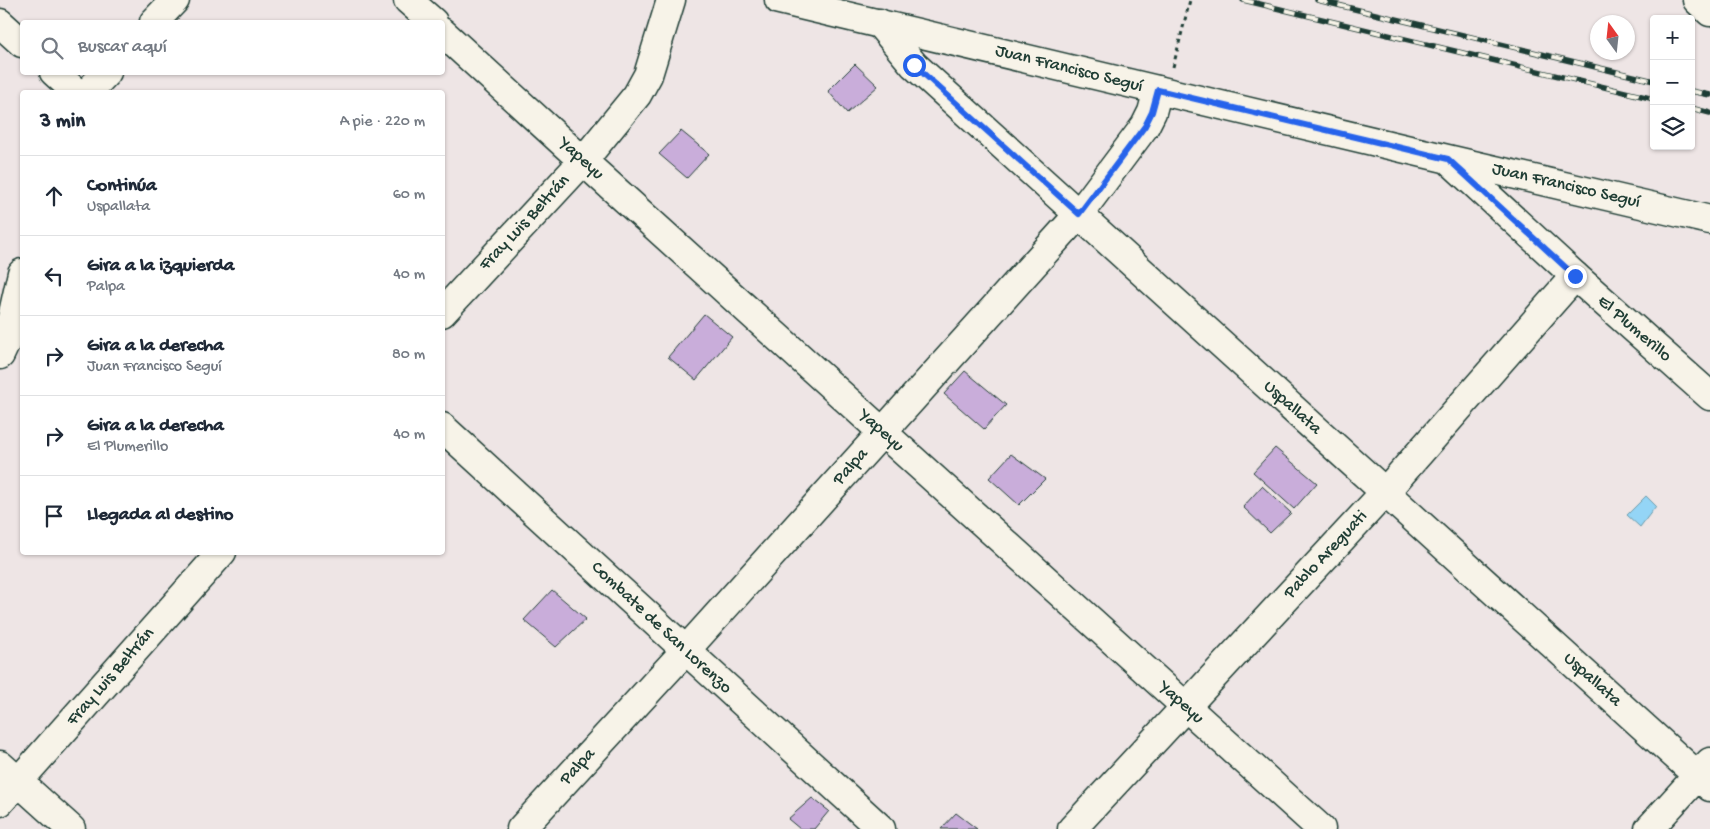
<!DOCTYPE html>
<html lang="es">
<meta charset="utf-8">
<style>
body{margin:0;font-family:"Gochi Hand",sans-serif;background:#f2f2f3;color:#1f2937}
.controls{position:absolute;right:15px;top:15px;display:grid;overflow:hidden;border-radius:5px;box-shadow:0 1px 4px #0004}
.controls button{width:45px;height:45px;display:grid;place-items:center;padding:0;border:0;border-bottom:1px solid #e0e1e3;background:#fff;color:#1f2937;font:25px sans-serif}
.compass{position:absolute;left:1590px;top:15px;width:45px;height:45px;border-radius:50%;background:#fff;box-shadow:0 1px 4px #0004;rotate:345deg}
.stop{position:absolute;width:15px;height:15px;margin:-11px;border:4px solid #2563eb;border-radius:50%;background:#fff}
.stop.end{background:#2563eb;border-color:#fff;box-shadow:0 1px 5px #0008}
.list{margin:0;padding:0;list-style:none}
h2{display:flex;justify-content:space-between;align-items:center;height:65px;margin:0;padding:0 20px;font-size:21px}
h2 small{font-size:16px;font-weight:400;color:#747a83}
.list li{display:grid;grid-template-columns:32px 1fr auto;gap:15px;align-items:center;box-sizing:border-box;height:80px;padding:0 20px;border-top:1px solid #e0e1e3}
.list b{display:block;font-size:19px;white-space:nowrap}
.list p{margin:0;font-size:16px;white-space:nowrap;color:#747a83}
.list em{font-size:16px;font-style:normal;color:#747a83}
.icon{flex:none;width:28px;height:28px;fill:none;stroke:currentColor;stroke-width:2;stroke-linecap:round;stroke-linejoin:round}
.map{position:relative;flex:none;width:1710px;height:829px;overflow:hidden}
.search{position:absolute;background:#fff;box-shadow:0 1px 4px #0004;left:20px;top:20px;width:425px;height:55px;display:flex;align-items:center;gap:12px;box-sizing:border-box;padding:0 18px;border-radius:5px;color:#747a83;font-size:19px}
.panel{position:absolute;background:#fff;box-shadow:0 1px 4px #0004;left:20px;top:90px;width:425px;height:465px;border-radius:5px}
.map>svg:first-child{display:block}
</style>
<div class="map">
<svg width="1710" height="829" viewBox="0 0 1710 829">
<rect width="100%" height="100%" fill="#eee5e5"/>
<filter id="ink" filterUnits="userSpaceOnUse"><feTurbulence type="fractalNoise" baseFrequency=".02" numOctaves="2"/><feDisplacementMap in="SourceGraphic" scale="10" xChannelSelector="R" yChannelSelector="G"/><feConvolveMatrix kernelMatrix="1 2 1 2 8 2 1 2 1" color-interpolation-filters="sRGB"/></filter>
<g filter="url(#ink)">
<path fill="#94d5f6" stroke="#6598a8" d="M1646 496 1656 506 1640 527 1627 515Z"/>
<path fill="#c9adda" stroke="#1f3d34" d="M855 64 878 86 847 113 828 91Z
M681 131 709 154 687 178 659 154Z
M704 314 732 337 696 380 668 357Z
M965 371 1006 405 984 429 944 394Z
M1275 448 1317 483 1294 509 1253 472Z
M1011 454 1045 479 1019 505 989 478Z
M1262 486 1291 513 1270 533 1243 507Z
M552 590 586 619 556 647 524 620Z
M812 798 829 811 814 829H800L788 819Z
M956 813 977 829H941Z"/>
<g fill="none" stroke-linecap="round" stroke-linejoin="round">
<g stroke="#1f3d34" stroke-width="31">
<path id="street" d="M408 0 433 22
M154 22 175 0
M0 23 22 43
M879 23 914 65 1710 787
M442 32 583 161 1321 829
M54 72 76 92
M88 92 107 72
M442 313 583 161 637 95 648 75 671 0
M0 355 7 340 22 273
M442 427 881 829
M0 765 71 829
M0 802 222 552
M521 829 685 651 1079 214 1145 126 1152 112 1158 90
M1072 829 1385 492 1575 276
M1649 829 1710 762"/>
</g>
<g stroke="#1f3d34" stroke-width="31">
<path id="secondary" d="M779 0 1448 159 1710 220
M1697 0 1710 12
M1449 160 1575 276 1710 396"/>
</g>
<path stroke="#1f3d34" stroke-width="3" stroke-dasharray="4 4" stroke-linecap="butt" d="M1173 67 1190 0"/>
<use href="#street" stroke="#f7f3e8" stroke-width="28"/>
<use href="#secondary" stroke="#f7f3e8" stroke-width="28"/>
<g stroke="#1f3d34" stroke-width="5.5">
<path id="rail" d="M1243 0 1654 99
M1317 0 1654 81
M1691 91 1710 95
M1691 108 1710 113"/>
</g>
<use href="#rail" stroke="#f7f3e8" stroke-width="4" stroke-dasharray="11" stroke-linecap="butt"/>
</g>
</g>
<g fill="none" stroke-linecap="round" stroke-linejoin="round" filter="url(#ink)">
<path stroke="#2563eb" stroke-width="6" d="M914 65 1079 214 1145 126 1152 112 1158 90 1448 159 1575 276"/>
</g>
<g text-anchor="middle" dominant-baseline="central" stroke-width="4" stroke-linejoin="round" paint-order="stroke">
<g font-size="18" fill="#1f3d34" stroke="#f7f3e8">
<text transform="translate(1069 69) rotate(14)">Juan Francisco Seguí</text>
<text transform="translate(581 159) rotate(42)">Yapeyu</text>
<text transform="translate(1566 186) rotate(13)">Juan Francisco Seguí</text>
<text transform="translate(525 223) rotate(-47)">Fray Luis Beltrán</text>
<text transform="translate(1634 329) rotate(41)">El Plumerillo</text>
<text transform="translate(1292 408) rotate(42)">Uspallata</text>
<text transform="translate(881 431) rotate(42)">Yapeyu</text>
<text transform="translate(851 467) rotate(-48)">Palpa</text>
<text transform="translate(1326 555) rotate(-47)">Pablo Areguati</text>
<text transform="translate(661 628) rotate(43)">Combate de San Lorenzo</text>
<text transform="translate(111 677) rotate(-49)">Fray Luis Beltrán</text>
<text transform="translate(1592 680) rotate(42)">Uspallata</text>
<text transform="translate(1181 703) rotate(42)">Yapeyu</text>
<text transform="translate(578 767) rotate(-47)">Palpa</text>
</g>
</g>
</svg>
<div class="controls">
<button>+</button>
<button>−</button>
<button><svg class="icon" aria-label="layers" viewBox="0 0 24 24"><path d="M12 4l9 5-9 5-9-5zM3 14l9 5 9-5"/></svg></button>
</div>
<svg class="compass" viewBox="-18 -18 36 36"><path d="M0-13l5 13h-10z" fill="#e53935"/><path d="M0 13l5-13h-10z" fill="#747a83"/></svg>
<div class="stop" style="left:914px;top:65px"></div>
<div class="stop end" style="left:1575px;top:276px"></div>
<div class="search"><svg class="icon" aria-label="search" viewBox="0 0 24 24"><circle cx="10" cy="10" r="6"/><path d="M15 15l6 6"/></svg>Buscar aquí</div>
<section class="panel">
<h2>3 min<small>A pie · 220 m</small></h2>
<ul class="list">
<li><svg class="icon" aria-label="ahead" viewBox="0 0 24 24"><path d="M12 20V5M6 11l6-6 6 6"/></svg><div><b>Continúa</b><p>Uspallata</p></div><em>60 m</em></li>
<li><svg class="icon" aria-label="left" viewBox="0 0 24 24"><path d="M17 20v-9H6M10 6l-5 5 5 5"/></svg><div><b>Gira a la izquierda</b><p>Palpa</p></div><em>40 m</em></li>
<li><svg class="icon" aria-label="right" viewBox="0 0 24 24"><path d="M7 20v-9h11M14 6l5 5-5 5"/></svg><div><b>Gira a la derecha</b><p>Juan Francisco Seguí</p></div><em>80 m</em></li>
<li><svg class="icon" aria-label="right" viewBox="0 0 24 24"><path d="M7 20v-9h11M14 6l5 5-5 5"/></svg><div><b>Gira a la derecha</b><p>El Plumerillo</p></div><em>40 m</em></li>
<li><svg class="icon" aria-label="arrive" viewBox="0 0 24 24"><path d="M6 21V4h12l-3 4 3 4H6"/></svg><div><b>Llegada al destino</b></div></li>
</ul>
</section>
</div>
